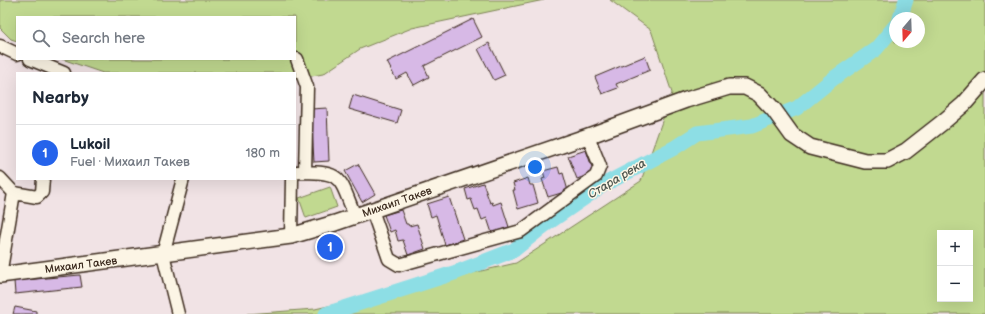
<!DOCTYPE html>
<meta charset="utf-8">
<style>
body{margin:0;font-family:"Balsamiq Sans",sans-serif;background:#f2f2f3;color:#1f2937}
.controls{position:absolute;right:12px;bottom:12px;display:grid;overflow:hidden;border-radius:0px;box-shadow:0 4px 16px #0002}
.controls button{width:36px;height:36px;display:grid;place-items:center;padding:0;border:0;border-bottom:1px solid #e0e1e3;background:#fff;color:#1f2937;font:20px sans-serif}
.compass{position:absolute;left:889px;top:12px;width:36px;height:36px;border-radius:50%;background:#fff;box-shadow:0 4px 16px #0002;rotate:199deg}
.you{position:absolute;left:535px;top:167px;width:14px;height:14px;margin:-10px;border:3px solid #fff;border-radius:50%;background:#1a73e8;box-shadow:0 0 0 6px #1a73e833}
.badge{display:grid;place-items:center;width:26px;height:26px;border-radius:50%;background:#2563eb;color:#fff;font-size:13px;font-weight:700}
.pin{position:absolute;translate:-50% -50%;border:2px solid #fff;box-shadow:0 1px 4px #0006}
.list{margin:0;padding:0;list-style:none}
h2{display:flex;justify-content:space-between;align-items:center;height:52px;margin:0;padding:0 16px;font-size:17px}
h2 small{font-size:13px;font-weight:400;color:#747a83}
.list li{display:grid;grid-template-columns:26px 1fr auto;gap:12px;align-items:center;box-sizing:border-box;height:56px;padding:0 16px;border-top:1px solid #e0e1e3}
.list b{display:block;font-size:15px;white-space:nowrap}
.list p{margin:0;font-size:13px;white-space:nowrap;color:#747a83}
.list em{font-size:13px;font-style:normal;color:#747a83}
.icon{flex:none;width:22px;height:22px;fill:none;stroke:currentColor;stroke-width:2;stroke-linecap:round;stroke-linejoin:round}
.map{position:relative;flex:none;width:985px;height:314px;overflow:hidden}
.search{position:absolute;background:#fff;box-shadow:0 4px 16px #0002;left:16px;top:16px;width:280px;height:44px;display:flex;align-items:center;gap:10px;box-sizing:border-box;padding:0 14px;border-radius:0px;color:#747a83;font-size:15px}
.panel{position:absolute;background:#fff;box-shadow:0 4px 16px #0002;left:16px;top:72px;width:280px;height:108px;border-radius:0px}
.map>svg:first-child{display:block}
</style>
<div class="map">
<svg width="985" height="314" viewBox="0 0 985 314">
<rect width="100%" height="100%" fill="#f1e3e5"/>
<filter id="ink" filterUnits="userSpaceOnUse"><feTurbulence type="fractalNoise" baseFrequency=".025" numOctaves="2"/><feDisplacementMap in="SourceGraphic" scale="8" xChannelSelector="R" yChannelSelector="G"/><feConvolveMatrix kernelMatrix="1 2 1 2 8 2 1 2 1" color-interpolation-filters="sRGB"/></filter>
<g filter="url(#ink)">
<path fill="#c1d990" stroke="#7e8257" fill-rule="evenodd" d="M0 0H544L412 28 360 49 323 74 295 79V73H103L62 59H295V17H17V41L11 39 0 28Z
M610 0H985V314H247L315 309 516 263 641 181 672 93 651 30ZM895 18H919V42H895ZM940 233H970V299H940Z
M330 187 337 207 306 218 299 198Z"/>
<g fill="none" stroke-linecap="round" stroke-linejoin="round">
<path stroke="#8ddee5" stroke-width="15" d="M900 18 906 0
M326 314 457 272 514 250 545 225 603 185 674 148 697 133 752 126 797 108 834 78 876 49 895 26"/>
</g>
<path fill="#d7b9e6" stroke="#3b2a1e" d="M473 19 482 37 424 66 429 77 414 85 407 73 396 79 387 62Z
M489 43 505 75 494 80 478 49Z
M645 56 650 70 616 84 618 88 602 94 595 77Z
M353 95 401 110 397 123 349 109Z
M327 108 329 161 314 162 311 109Z
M586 150 594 173 577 179 568 156Z
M358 164 375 194 362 202 345 171Z
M558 167 560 174 563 173 568 191 548 197 542 179 545 178 543 171Z
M528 178 530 185H533L538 203 518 209 513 190H515L513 183Z
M483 183 490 203 492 202 493 205 501 202 509 227 492 233 487 218 482 220 478 209 475 210 471 199 468 200 465 189Z
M449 197 463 239 445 245 436 215 431 217 427 204Z
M401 210 406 224H408L409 226 417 224 425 249 408 255 403 240 398 241 395 230 390 232 384 215Z
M80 275 82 287 15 294 14 281Z
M15 307 36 311V314H13Z"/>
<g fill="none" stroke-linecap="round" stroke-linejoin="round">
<g stroke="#3b2a1e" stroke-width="15">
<path id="minor" d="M0 46 17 54
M30 59 64 73
M297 59 307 87 305 172
M295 172C343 172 338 174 355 216
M0 178 14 193 0 275
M14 193 37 197 42 192 43 179
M372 210 389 259 399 265 521 231 596 176 600 166 588 136
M291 236 292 179
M178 314 163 254 183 179"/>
</g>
<g stroke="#3b2a1e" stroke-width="18">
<path id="major" d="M0 275 291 236 335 223 588 136 686 100 729 87H745L759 94 774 110 792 135 810 147 865 161H887L906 151 943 122 964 104 985 80"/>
</g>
<use href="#minor" stroke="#fcf5e5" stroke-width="12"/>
<use href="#major" stroke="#fcf5e5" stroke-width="15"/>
</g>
</g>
<g text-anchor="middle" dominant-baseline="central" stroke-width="3" stroke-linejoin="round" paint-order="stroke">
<g font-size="11" fill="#3b2a1e" stroke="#fcf5e5">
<text transform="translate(397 202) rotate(-19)">Михаил Такев</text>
<text transform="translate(81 265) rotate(-7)">Михаил Такев</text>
</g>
<g font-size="12" font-style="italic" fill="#505750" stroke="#fcf5e5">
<text transform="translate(617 179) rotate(-31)">Стара река</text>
</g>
</g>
</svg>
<div class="controls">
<button>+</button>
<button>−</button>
</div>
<svg class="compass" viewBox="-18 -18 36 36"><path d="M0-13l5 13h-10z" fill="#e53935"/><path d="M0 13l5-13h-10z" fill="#747a83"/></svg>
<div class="you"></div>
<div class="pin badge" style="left:330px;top:247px">1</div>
<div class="search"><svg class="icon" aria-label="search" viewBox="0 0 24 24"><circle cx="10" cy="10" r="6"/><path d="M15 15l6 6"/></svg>Search here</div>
<section class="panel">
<h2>Nearby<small></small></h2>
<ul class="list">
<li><span class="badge">1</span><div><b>Lukoil</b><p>Fuel · Михаил Такев</p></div><em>180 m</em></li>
</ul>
</section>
</div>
